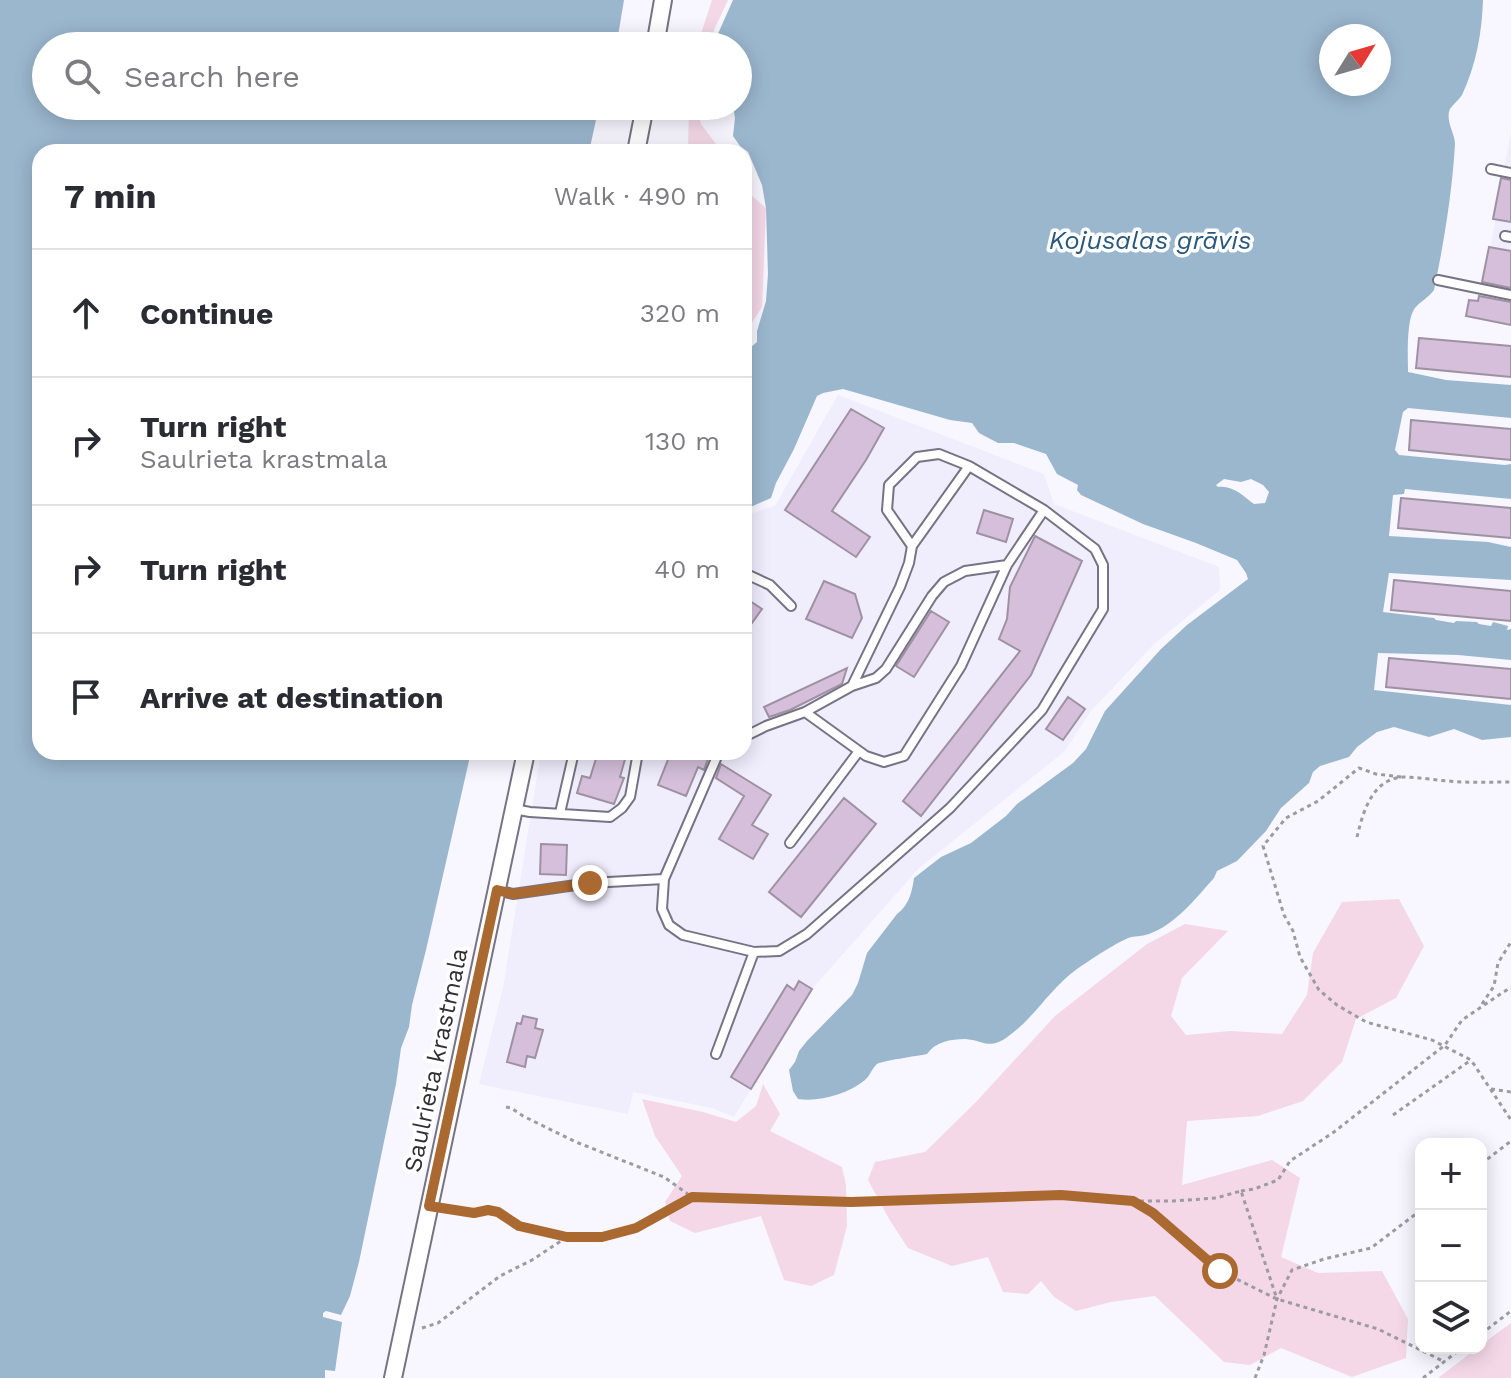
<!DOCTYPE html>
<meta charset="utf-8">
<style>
body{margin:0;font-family:"Work Sans",sans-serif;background:#f2f2f3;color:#2b2b33}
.controls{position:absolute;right:24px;bottom:24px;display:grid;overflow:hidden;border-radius:16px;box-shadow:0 4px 20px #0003}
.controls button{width:72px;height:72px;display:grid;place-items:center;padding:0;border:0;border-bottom:2px solid #e1e1e2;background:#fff;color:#2b2b33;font:40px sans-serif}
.compass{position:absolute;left:1319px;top:24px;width:72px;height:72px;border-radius:50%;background:#fff;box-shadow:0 4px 20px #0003;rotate:53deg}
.stop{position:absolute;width:24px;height:24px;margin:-18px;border:6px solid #a96931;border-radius:50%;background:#fff}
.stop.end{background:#a96931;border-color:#fff;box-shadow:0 2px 8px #0008}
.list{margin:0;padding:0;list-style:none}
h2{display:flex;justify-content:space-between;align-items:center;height:104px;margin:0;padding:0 32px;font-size:34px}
h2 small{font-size:26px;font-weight:400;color:#7c7c81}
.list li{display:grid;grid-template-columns:52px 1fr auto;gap:24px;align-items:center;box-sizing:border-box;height:128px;padding:0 32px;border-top:2px solid #e1e1e2}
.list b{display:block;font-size:30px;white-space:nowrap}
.list p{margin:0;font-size:26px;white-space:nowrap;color:#7c7c81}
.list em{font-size:26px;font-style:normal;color:#7c7c81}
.icon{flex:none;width:44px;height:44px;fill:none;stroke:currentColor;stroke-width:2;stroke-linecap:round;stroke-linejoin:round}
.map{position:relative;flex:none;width:1511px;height:1378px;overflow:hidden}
.search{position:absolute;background:#fff;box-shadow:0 4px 20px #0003;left:32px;top:32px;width:720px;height:88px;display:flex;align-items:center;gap:20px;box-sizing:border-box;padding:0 28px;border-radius:44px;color:#7c7c81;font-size:30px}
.panel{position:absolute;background:#fff;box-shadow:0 4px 20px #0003;left:32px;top:144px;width:720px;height:616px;border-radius:24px}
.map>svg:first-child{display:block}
</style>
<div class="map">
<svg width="1511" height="1378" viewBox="0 0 1511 1378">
<rect width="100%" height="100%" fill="#f8f6fe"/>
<path fill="#f0edfd" d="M1511 130V325L1478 319Z
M838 395 1044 474 1054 504 1219 567 1220 590 1154 644 1091 711 1065 751 919 868 812 989 734 1117 712 1108 633 1092 628 1114 479 1084 503 988 541 752H744V516L775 506Z"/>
<path fill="#f4d8e7" d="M712 0H728L714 30 713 46H697Z
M689 106H696L701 124 722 152H688Z
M744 189 766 208 762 307 744 335Z
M1399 899 1424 946 1396 998 1356 1019 1342 1062 1303 1101 1258 1116 1187 1121 1182 1185 1272 1160 1300 1178 1281 1257 1318 1273 1382 1271 1408 1319 1406 1358 1352 1377 1281 1348 1250 1365 1224 1362 1155 1296 1111 1302 1076 1311 1054 1297 1041 1281 1028 1294 1003 1292 988 1257 952 1266 908 1248 889 1219 868 1180 875 1162 925 1152 976 1102 1055 1016 1147 944 1185 924 1228 931 1182 978 1171 1016 1186 1035 1231 1031 1282 1034 1307 995 1313 953 1342 902Z
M763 1084 780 1114 770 1131 842 1167 846 1185 847 1226 834 1275 811 1286 784 1280 761 1216 695 1233 670 1221 665 1202 682 1176 655 1136 642 1099 703 1112 736 1122 756 1106Z
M1511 1323V1378H1438L1477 1348H1481V1345Z"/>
<path fill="#9bb7ce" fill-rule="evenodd" d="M0 0H624L618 36 610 46H46V106H599L589 152H40V752H471L426 950 412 1005 409 1027 401 1048 396 1084 359 1262 350 1296 341 1315 326 1311 323 1313V1317L342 1322 335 1371 325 1370V1378H0Z
M733 0H1483C1482 33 1476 65 1462 95 1459 100 1453 104 1450 109 1445 121 1455 133 1455 144 1452 194 1444 242 1434 290 1428 298 1421 301 1415 308 1406 319 1408 358 1408 372L1446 380 1511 385V418L1408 408 1403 412 1395 450 1399 455 1505 465 1511 464V499L1405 489 1404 494 1393 495 1389 536 1488 542 1511 547V580L1389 573 1383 612 1434 618 1436 620 1454 623 1456 621 1477 622 1479 624 1491 626 1493 622 1508 626 1507 630 1511 629V660L1458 655 1378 653 1374 690 1511 705V737L1482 740 1454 729 1429 737 1394 727 1377 732 1357 747 1349 757 1320 766 1313 772 1309 783 1281 808 1266 831 1237 861 1217 871 1214 878C1196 898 1175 925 1149 934 1143 936 1137 936 1131 937 1117 942 1090 960 1077 969 1050 988 1034 1019 1006 1038 988 1050 983 1040 965 1039 951 1039 935 1042 927 1054 917 1056 881 1061 877 1064 872 1068 870 1076 865 1080 848 1094 820 1102 798 1099L793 1091 789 1070 795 1062 799 1051 807 1041 852 995 858 983 867 953 897 914C909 905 912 892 914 878L941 857 971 843 1006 816 1017 804 1073 763 1086 749 1105 711 1161 649 1187 625 1248 579 1246 573 1237 560 1196 543 1143 524 1081 495 1077 490 1078 485 1057 474 1046 454 1014 443H998L979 433 972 423 950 420 843 389 823 393 817 396 794 449 776 483 771 498 744 510V357L750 348 757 342V331L766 301 768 274 766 208 762 185 748 152 740 146 733 136 735 118 733 106H738V46H718L717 36ZM1331 36H1379V84H1331ZM1224 479 1241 482 1251 479 1263 485 1269 492 1265 503 1254 504C1243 496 1233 485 1218 487L1216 485Z"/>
<path fill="#d5bfdb" stroke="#9e92a2" stroke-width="2" d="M1501 178 1511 180V222L1493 219Z
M1489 247 1511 251V288L1482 282Z
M1479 296 1511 302V325L1466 316 1469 300 1478 301Z
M1419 338 1511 346V377L1416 368Z
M851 409 884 428 866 460 832 511 870 537 856 557 785 510Z
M1411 420 1511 429V460L1409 450Z
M1401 498 1511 508V538L1398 528Z
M984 510 1013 519 1006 542 977 533Z
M1035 536 1082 561 1031 675 921 816 903 801 1020 651 999 639 1007 619 1010 587Z
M1394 580 1511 591V621L1391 610Z
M824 581 855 594 862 618 852 638 806 619Z
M744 597 762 609 744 634Z
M931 611 949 622 914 677 896 666Z
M1389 658 1511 669V699L1386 687Z
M847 668 842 684 790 710 769 717 764 707Z
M1068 697 1085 709 1063 740 1046 729Z
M598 752H627L620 777 624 778 614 804 577 793 582 776 590 778Z
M671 752H704L709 756 704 770 698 767 686 796 658 785Z
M721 764 771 795 752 825 768 834 753 859 719 839 744 796 716 778Z
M844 798 876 824 801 917 769 892Z
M541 844 567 845 566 875 540 874Z
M799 981 812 989 751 1089 731 1077 787 985 794 990Z
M523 1016 537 1019 535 1028 543 1030 535 1058 527 1056 525 1067 507 1062 517 1023 521 1024Z"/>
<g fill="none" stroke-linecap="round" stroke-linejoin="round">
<g stroke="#777385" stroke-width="12">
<path id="service" d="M1491 169 1511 173
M1505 236 1511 237
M1438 280 1511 295
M912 546 969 466
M744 573 770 585 791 606
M852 686 876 678 886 669 932 596 944 582 965 571 1007 565
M805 712 866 756 884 762 904 756 961 666 1007 565 1044 510
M514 809 530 812 610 817 622 808 630 797 638 752
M560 813 574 752
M790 843 859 751
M664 879 662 909 669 925 683 935 754 952 779 951 807 934 950 808 1042 710 1103 609V565L1095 549 1044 510 969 466 939 454 917 457 889 485 887 510 912 546 909 563 900 587 852 686 805 712 766 726 744 737
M497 890 513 894 590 883 664 879 719 752
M716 1054 754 952"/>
</g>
<g stroke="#777385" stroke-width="20">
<path id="minor" d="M655 46 663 0
M636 152 645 106
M393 1378 526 752"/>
</g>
<path stroke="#9c9aa2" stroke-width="3" stroke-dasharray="4 4" stroke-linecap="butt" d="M1401 777 1376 774 1359 768 1318 801 1286 818 1263 846 1284 915 1293 931 1300 957 1319 990 1337 1005 1366 1022 1432 1040 1471 1060 1511 1120
M1357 837C1363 812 1372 779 1403 777 1418 777 1433 780 1448 781 1469 783 1490 782 1511 782
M1482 1004 1494 986 1498 963 1511 942
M1491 1089 1511 1092
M506 1107 511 1108 523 1116 576 1142 664 1177 692 1197
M1393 1115 1471 1060
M1481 1164 1511 1141
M1241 1191 1254 1189 1278 1180 1290 1161 1334 1132 1445 1045 1462 1020 1511 987
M1136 1202 1153 1213 1220 1271 1277 1299 1378 1329 1445 1362
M444 1208 474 1213 488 1210 498 1212 519 1226 567 1237H602L636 1228 692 1197 851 1202 1061 1195 1133 1201H1174L1216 1198 1241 1191 1277 1299
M422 1328 438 1323 500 1276 532 1260 567 1237
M1481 1334 1511 1311
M1255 1378 1264 1355 1277 1299 1292 1270 1324 1259 1371 1248 1421 1210
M1423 1378 1462 1348"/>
<use href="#service" stroke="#fff" stroke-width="8"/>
<use href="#minor" stroke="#fff" stroke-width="16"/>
</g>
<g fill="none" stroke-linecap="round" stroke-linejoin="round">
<path stroke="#a96931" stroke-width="10" d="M590 883 513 894 497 890 429 1206 474 1213 488 1210 498 1212 519 1226 567 1237H602L636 1228 692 1197 851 1202 1061 1195 1133 1201 1153 1213 1220 1271"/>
</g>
<g text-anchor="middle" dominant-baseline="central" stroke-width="7" stroke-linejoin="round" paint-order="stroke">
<g font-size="24" fill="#313037" stroke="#fff">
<text transform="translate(436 1060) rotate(-78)">Saulrieta krastmala</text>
</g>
<g font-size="26" font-style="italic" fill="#2b587a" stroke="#fff">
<text x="1150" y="240">Kojusalas grāvis</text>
</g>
</g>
</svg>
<div class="controls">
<button>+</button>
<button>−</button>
<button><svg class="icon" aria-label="layers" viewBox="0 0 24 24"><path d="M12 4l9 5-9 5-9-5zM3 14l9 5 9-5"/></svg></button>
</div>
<svg class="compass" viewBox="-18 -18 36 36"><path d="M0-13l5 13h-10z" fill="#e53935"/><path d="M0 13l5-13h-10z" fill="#7c7c81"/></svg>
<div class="stop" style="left:1220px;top:1271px"></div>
<div class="stop end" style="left:590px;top:883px"></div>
<div class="search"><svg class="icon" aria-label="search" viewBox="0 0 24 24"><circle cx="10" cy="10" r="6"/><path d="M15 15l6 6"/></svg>Search here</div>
<section class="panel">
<h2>7 min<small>Walk · 490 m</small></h2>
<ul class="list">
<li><svg class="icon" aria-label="ahead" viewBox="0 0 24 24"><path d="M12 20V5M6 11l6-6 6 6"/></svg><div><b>Continue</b></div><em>320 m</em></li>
<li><svg class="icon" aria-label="right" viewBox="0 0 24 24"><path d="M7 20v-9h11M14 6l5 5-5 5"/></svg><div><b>Turn right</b><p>Saulrieta krastmala</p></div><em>130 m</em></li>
<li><svg class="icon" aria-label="right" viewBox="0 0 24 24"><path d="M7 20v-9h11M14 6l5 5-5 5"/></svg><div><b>Turn right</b></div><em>40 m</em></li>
<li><svg class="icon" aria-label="arrive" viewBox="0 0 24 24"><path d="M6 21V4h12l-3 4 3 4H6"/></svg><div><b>Arrive at destination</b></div></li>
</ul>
</section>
</div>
